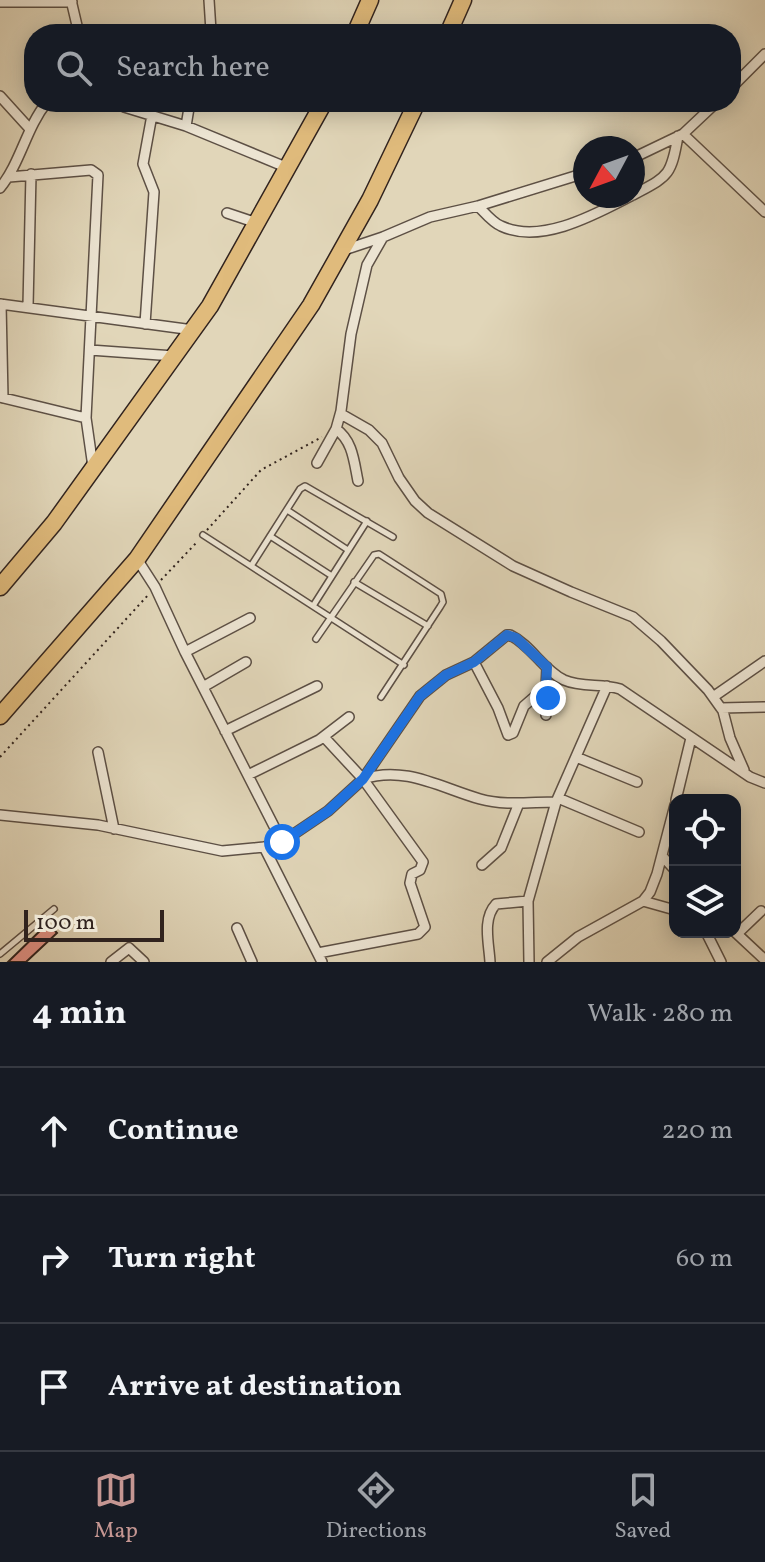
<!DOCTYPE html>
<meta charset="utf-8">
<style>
body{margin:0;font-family:Vollkorn,serif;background:#20242c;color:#f1f3f6}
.controls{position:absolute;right:24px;bottom:24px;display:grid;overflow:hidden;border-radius:16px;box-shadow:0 4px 20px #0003}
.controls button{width:72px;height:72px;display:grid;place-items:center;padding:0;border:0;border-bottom:2px solid #363941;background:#171b24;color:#f1f3f6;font:40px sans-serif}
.compass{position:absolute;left:573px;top:136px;width:72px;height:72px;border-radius:50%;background:#171b24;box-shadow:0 4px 20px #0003;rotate:229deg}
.scale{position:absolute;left:24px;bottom:20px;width:140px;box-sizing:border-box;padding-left:8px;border:4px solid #31231e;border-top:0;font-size:22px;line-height:28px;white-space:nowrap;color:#31231e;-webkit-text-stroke:6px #ece4d2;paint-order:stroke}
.stop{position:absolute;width:24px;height:24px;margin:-18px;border:6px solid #1a73e8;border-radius:50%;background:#fff}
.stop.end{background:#1a73e8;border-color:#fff;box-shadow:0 2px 8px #0008}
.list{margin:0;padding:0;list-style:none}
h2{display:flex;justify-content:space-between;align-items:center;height:104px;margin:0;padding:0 32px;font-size:34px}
h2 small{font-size:26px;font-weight:400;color:#9ea1a6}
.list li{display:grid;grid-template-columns:52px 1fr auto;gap:24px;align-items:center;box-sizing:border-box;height:128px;padding:0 32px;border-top:2px solid #363941}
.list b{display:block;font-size:30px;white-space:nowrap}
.list em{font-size:26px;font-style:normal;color:#9ea1a6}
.icon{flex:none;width:44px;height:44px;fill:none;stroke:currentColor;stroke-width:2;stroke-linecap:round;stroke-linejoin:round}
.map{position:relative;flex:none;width:765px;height:962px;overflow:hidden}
.search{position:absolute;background:#171b24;box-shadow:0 4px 20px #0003;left:24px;right:24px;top:24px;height:88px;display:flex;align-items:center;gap:20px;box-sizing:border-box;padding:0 28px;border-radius:32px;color:#9ea1a6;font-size:30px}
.sheet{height:488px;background:#171b24}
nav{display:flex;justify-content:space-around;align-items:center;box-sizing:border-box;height:112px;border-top:2px solid #363941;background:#171b24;font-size:22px;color:#9ea1a6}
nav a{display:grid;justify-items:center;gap:4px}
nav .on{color:#c59692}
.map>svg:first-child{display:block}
</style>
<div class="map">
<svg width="765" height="962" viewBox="0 0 765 962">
<rect width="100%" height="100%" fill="#e1d6b9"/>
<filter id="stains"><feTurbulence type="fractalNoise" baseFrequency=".0025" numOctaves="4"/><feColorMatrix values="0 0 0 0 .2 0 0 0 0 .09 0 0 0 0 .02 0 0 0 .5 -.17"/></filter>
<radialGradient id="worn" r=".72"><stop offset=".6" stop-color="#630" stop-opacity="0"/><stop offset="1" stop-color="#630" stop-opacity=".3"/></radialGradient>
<path fill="#e39488" stroke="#31231e" stroke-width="2" d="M48 923 57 933 26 962H8Z"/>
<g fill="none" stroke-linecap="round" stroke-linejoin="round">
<g stroke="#5d5045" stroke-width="8">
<path id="lane" d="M287 510 348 550
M203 535 404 665
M270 536 332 576
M251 566 300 489 305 486 393 537
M354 582 428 626
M313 606 367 521
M316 639 374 555 379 554 441 594 443 602 440 607 381 697
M0 954 54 909"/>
</g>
<g stroke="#5d5045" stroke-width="12">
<path id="street" d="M71 0 79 34
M209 0 211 31
M0 2H72
M161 34 201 31 259 34
M731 88 765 54
M0 96 29 128
M124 107 186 126 288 168
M186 126 190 102
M683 134 765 212
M633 158 683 134 717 102
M9 177 91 170 98 175 86 418 93 467
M0 188C21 162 26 128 47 102
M633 195C668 176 671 177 678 136
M478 206C484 212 493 223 501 226 541 245 596 214 631 196
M227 213 257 223
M341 251 383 237 430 217 478 206 585 173
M0 304 193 330
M1 304 3 398
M28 306 31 174
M145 324 154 192 143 164 152 115
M90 350 174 356
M0 397 86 418
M341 414 369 430 382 443 399 478 415 501 428 513 513 566 571 592 633 617 661 641 708 690 723 711 730 738 744 770
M336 429C353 441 354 462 358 481
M317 463 336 429 341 411 351 334 367 265 383 237
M137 559 155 587 185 652 282 842
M185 652 250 618
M474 662 498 708 508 735 513 733 524 706 546 687 547 667
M203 687 246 662
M546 687 548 698 546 715
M713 697 765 661
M721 708 765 707
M225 731 317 686
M98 752 114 829
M576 757 637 782
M248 775 319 740 349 717
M363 779C405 765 441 788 480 799 504 806 531 802 556 802
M558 798 639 832
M676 800 691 738
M0 815 98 825 222 851 264 847 282 842 328 811 363 779 420 696 446 675 474 662 507 635H510C531 645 543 670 564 680 582 688 602 683 620 689L750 777 765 783
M264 847 322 962
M663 857 675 870
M482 865 501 848 519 803
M643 901 675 910
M237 928 252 962
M706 932 721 962
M735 932 765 960
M737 934 761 911
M318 953 418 934 425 927 410 883 412 874 420 870 423 862 363 779 324 737
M111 962 129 948 144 962
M490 962C489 943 482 919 496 904L528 901
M529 962 528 901 556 802 607 686
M547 962 578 937 643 901 650 892 657 874 675 805"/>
</g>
<g stroke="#31231e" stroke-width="19">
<path id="highway" d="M355 34 370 0
M448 34 463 0
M0 587 54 523 210 306 324 102
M0 716 137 559 311 305 370 200 417 102"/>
</g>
<path stroke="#31231e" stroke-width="2" stroke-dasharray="2 4" stroke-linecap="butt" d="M207 530 261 470 322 437
M161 580 198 541
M0 757 149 594"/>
<use href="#lane" stroke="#ece4d2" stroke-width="5"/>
<use href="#street" stroke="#ece4d2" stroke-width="9"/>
<use href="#highway" stroke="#e0bb7c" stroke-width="16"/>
</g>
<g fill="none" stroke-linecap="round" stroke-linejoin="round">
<path stroke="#1a73e8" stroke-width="10" d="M282 842 328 811 363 779 420 696 446 675 474 662 507 635 516 638 547 667 546 687 548 698"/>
</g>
<rect width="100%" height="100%" filter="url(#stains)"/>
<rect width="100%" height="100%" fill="url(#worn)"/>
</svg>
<div class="controls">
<button><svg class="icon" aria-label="locate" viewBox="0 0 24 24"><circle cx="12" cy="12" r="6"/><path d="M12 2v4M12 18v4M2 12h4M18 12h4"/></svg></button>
<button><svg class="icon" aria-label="layers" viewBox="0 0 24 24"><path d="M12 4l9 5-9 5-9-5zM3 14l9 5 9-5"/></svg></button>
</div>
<svg class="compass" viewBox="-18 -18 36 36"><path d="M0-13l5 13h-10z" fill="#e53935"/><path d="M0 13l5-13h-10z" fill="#9ea1a6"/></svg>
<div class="scale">100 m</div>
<div class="stop" style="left:282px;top:842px"></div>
<div class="stop end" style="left:548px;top:698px"></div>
<div class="search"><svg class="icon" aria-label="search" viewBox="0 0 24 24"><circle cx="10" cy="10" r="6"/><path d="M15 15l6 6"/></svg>Search here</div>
</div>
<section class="sheet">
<h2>4 min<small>Walk · 280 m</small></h2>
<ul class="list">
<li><svg class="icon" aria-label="ahead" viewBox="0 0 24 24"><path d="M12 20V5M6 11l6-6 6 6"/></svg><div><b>Continue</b></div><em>220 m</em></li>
<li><svg class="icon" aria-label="right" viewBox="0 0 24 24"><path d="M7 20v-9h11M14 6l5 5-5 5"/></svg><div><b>Turn right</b></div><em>60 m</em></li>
<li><svg class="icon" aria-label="arrive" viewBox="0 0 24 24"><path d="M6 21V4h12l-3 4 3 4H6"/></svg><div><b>Arrive at destination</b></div></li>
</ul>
</section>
<nav>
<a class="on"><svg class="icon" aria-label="map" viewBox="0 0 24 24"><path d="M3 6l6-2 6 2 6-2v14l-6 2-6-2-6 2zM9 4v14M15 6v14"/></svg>Map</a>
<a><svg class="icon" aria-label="directions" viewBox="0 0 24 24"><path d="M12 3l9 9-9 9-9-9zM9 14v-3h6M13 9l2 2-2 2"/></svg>Directions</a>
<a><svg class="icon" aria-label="saved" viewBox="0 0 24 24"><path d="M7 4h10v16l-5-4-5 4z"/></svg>Saved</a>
</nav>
